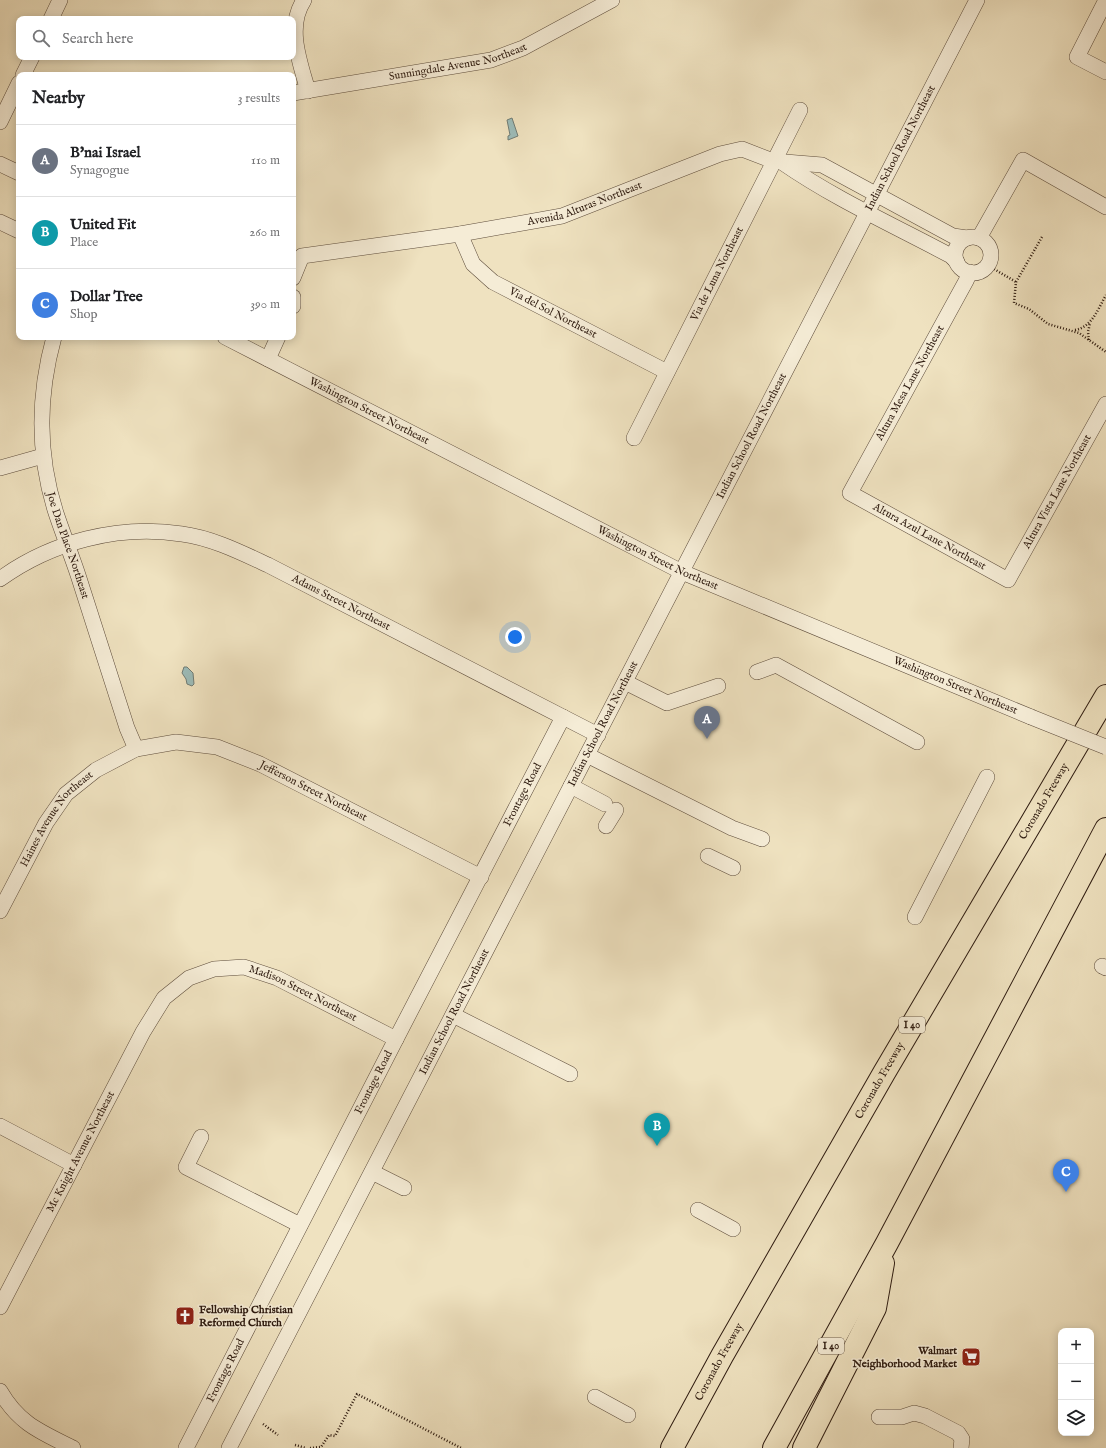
<!DOCTYPE html>
<meta charset="utf-8">
<style>
body{margin:0;font-family:"IM FELL English",serif;background:#f6f6f6;color:#202124}
.controls{position:absolute;right:12px;bottom:12px;display:grid;overflow:hidden;border-radius:8px;box-shadow:0 2px 10px #0003}
.controls button{width:36px;height:36px;display:grid;place-items:center;padding:0;border:0;border-bottom:1px solid #e0e0e0;background:#fff;color:#202124;font:20px sans-serif}
.you{position:absolute;left:515px;top:637px;width:14px;height:14px;margin:-10px;border:3px solid #fff;border-radius:50%;background:#1a73e8;box-shadow:0 0 0 6px #1a73e833}
.badge{display:grid;place-items:center;width:26px;height:26px;border-radius:50%;background:#0f766e;color:#fff;font-size:13px;font-weight:700}
.pin{position:absolute;translate:-50% -33px;filter:drop-shadow(0 1px 2px #0008)}
.pin::after{content:'';position:absolute;top:21px;width:14px;height:12px;background:inherit;clip-path:polygon(0 0,100% 0,50% 100%)}
.list{margin:0;padding:0;list-style:none}
h2{display:flex;justify-content:space-between;align-items:center;height:52px;margin:0;padding:0 16px;font-size:17px}
h2 small{font-size:13px;font-weight:400;color:#757577}
.list li{display:grid;grid-template-columns:26px 1fr auto;gap:12px;align-items:center;box-sizing:border-box;height:72px;padding:0 16px;border-top:1px solid #e0e0e0}
.list b{display:block;font-size:15px;white-space:nowrap}
.list p{margin:0;font-size:13px;white-space:nowrap;color:#757577}
.list em{font-size:13px;font-style:normal;color:#757577}
.icon{flex:none;width:22px;height:22px;fill:none;stroke:currentColor;stroke-width:2;stroke-linecap:round;stroke-linejoin:round}
.map{position:relative;flex:none;width:1106px;height:1448px;overflow:hidden}
.search{position:absolute;background:#fff;box-shadow:0 2px 10px #0003;left:16px;top:16px;width:280px;height:44px;display:flex;align-items:center;gap:10px;box-sizing:border-box;padding:0 14px;border-radius:8px;color:#757577;font-size:15px}
.panel{position:absolute;background:#fff;box-shadow:0 2px 10px #0003;left:16px;top:72px;width:280px;height:268px;border-radius:8px}
.map>svg:first-child{display:block}
</style>
<div class="map">
<svg width="1106" height="1448" viewBox="0 0 1106 1448">
<rect width="100%" height="100%" fill="#efe2c0"/>
<filter id="stains"><feTurbulence type="fractalNoise" baseFrequency=".005" numOctaves="4"/><feColorMatrix values="0 0 0 0 .2 0 0 0 0 .09 0 0 0 0 .02 0 0 0 .5 -.17"/></filter>
<radialGradient id="worn" r=".72"><stop offset=".6" stop-color="#630" stop-opacity="0"/><stop offset="1" stop-color="#630" stop-opacity=".3"/></radialGradient>
<path fill="#9cbcb9" stroke="#707c75" d="M512 118 518 136 508 140V136L510 135 507 120Z
M184 667H187L193 673 194 684 192 686 187 684 186 679 182 673Z"/>
<g fill="none" stroke-linecap="round" stroke-linejoin="round">
<g stroke="#5e4d3c" stroke-width="16">
<g id="minor">
<path d="M304 0C286 27 300 62 308 91"/>
<path d="M1106 0 1077 57 1106 72"/>
<path d="M51 19 60 0"/>
<path d="M23 75 32 57"/>
<path id="s1" d="M293 93 491 60 523 48 612 0"/>
<path d="M0 122 19 83"/>
<path d="M783 163C835 199 895 226 951 256L957 262"/>
<path d="M0 164 19 173"/>
<path d="M0 222 19 231"/>
<path id="s2" d="M460 234 473 264 493 282 667 372"/>
<circle cx="973" cy="255" r="18"/>
<path d="M979 238 1023 160 1106 207"/>
<path id="s3" d="M970 272 966 281 850 493 1008 580 1106 404"/>
<path id="s4" d="M293 278 302 256 460 234 562 216 720 154 742 149 773 161 822 165 953 236 967 238"/>
<path d="M293 297V306"/>
<path id="s5" d="M54 337C38 395 37 454 56 513 63 534 71 554 78 575 94 626 111 677 127 728L136 749"/>
<path id="s6" d="M225 337 682 572 1031 717"/>
<path d="M268 359 278 337"/>
<path id="s7" d="M634 438 800 110"/>
<path d="M0 468 43 456"/>
<path id="s8" d="M0 579C51 542 119 524 182 534 212 538 240 552 268 565L598 735"/>
<path d="M757 672 776 665 917 742"/>
<path d="M625 682 667 703 718 686"/>
<path d="M587 755 732 828 762 839"/>
<path d="M571 786 605 804"/>
<path d="M606 826 616 810"/>
<path d="M708 856 733 868"/>
<path id="s9" d="M0 911 46 823 66 794 96 770 136 749 176 742 217 747 260 764 481 877"/>
<path d="M915 917 987 777"/>
<path d="M1102 966 1106 968"/>
<path d="M453 1015 570 1074"/>
<path d="M0 1126 74 1165"/>
<path d="M201 1137 186 1167 300 1225"/>
<path d="M372 1172 404 1188"/>
<path d="M698 1210 733 1229"/>
<path id="s10" d="M0 1307 143 1032 164 998 189 978 214 969 244 967 277 978 396 1039"/>
<path d="M0 1391C19 1424 41 1432 73 1448"/>
<path d="M595 1397 628 1415"/>
<path d="M879 1417H902L914 1413 925 1416 958 1433 962 1439 961 1448"/>
<path id="s11" d="M186 1448 396 1039 563 717"/>
<path id="s12" d="M229 1448 977 0"/>
</g>
</g>
<g stroke="#2e1b10" stroke-width="24">
<g id="highway">
<path id="s13" d="M672 1448 722 1356 884 1073 1106 696"/>
<path d="M774 1448 887 1243 1106 829"/>
<path d="M804 1448 875 1308 883 1263"/>
</g>
</g>
<path stroke="#2e1b10" stroke-width="2.5" stroke-dasharray="1 2" stroke-linecap="butt" d="M1042 237 1016 282 1014 303 1029 309 1048 324 1079 333 1106 352
M994 269 1016 282
M1075 330C1092 327 1098 309 1106 295
M1089 340 1088 332 1090 323
M263 1424 278 1435
M295 1445 306 1448
M310 1448 321 1447 329 1435 335 1436 357 1394 461 1448"/>
<use href="#minor" stroke="#f5ecd6" stroke-width="15"/>
<use href="#highway" stroke="#efe2c0" stroke-width="22"/>
<g stroke="#5e4d3c" stroke-width="16" stroke-linecap="butt">
<path id="minor-bridge" d="M1031 717 1106 747"/>
</g>
<use href="#minor-bridge" stroke="#f5ecd6" stroke-width="15"/>
</g>
<defs>
<g id="church-square" transform="scale(1)"><rect x="-9" y="-9" width="18" height="18" rx="4" fill="#8f2418" stroke="#f5ecd6"/><path d="M-1.2-6h2.4v3.5h3.3v2.4h-3.3V6h-2.4V-.1h-3.3v-2.4h3.3Z" fill="#fff"/></g>
<g id="supermarket-square" transform="scale(1)"><rect x="-9" y="-9" width="18" height="18" rx="4" fill="#8f2418" stroke="#f5ecd6"/><path d="M-6-5.5h2.5l.6 2H6L4.5 2H-2.5L-4.4-4H-6ZM-1.5 3.2a1.3 1.3 0 1 0 .1 0ZM3 3.2a1.3 1.3 0 1 0 .1 0Z" fill="#fff"/></g>
</defs>
<g fill-rule="evenodd">
<use href="#church-square" x="185" y="1316"/>
<use href="#supermarket-square" x="971" y="1357"/>
</g>
<g text-anchor="middle" dominant-baseline="central" stroke-width="3" stroke-linejoin="round" paint-order="stroke">
<g fill="#f5ecd6" stroke="#6a5a4b" stroke-width="1">
<rect x="899" y="1017" width="26" height="16" rx="3"/>
<rect x="818" y="1338" width="26" height="16" rx="3"/>
</g>
<g font-size="10" font-weight="bold" fill="#2e1b10">
<text x="912" y="1025">I 40</text>
<text x="831" y="1346">I 40</text>
</g>
<g font-size="11" fill="#2e1b10" stroke="#f5ecd6">
<text stroke="none"><textPath href="#s1" startOffset="168">Sunningdale Avenue Northeast</textPath></text>
<text stroke="none"><textPath href="#s12" startOffset="1463">Indian School Road Northeast</textPath></text>
<text stroke="none"><textPath href="#s4" startOffset="312">Avenida Alturas Northeast</textPath></text>
<text stroke="none"><textPath href="#s7" startOffset="184">Via de Luna Northeast</textPath></text>
<text stroke="none"><textPath href="#s2" startOffset="127">Via del Sol Northeast</textPath></text>
<text transform="translate(910 383) rotate(-61)">Altura Mesa Lane Northeast</text>
<text stroke="none"><textPath href="#s6" startOffset="162">Washington Street Northeast</textPath></text>
<text stroke="none"><textPath href="#s12" startOffset="1139">Indian School Road Northeast</textPath></text>
<text stroke="none"><textPath href="#s3" startOffset="533">Altura Vista Lane Northeast</textPath></text>
<text stroke="none"><textPath href="#s3" startOffset="342">Altura Azul Lane Northeast</textPath></text>
<text stroke="none"><textPath href="#s5" startOffset="213">Joe Dan Place Northeast</textPath></text>
<text stroke="none"><textPath href="#s6" startOffset="486">Washington Street Northeast</textPath></text>
<text stroke="none"><textPath href="#s8" startOffset="366">Adams Street Northeast</textPath></text>
<text stroke="none"><textPath href="#s6" startOffset="810">Washington Street Northeast</textPath></text>
<text stroke="none"><textPath href="#s12" startOffset="815">Indian School Road Northeast</textPath></text>
<text stroke="none"><textPath href="#s9" startOffset="406">Jefferson Street Northeast</textPath></text>
<text stroke="none"><textPath href="#s11" startOffset="735">Frontage Road</textPath></text>
<text stroke="none"><textPath href="#s13" startOffset="746">Coronado Freeway</textPath></text>
<text stroke="none"><textPath href="#s9" startOffset="109">Haines Avenue Northeast</textPath></text>
<text stroke="none"><textPath href="#s10" startOffset="503">Madison Street Northeast</textPath></text>
<text stroke="none"><textPath href="#s12" startOffset="491">Indian School Road Northeast</textPath></text>
<text stroke="none"><textPath href="#s13" startOffset="422">Coronado Freeway</textPath></text>
<text stroke="none"><textPath href="#s11" startOffset="411">Frontage Road</textPath></text>
<text stroke="none"><textPath href="#s10" startOffset="175">Mc Knight Avenue Northeast</textPath></text>
<text stroke="none"><textPath href="#s13" startOffset="98">Coronado Freeway</textPath></text>
<text stroke="none"><textPath href="#s11" startOffset="87">Frontage Road</textPath></text>
</g>
<g font-size="11" font-weight="bold" fill="#2e1b10" stroke="#f5ecd6" text-anchor="start">
<text x="199" y="1310">Fellowship Christian<tspan x="199" dy="13">Reformed Church</tspan></text>
<text x="957" y="1351" text-anchor="end">Walmart<tspan x="957" dy="13">Neighborhood Market</tspan></text>
</g>
</g>
<rect width="100%" height="100%" filter="url(#stains)"/>
<rect width="100%" height="100%" fill="url(#worn)"/>
</svg>
<div class="controls">
<button>+</button>
<button>−</button>
<button><svg class="icon" aria-label="layers" viewBox="0 0 24 24"><path d="M12 4l9 5-9 5-9-5zM3 14l9 5 9-5"/></svg></button>
</div>
<div class="you"></div>
<div class="pin badge" style="left:707px;top:739px;background:#6b7280">A</div>
<div class="pin badge" style="left:657px;top:1146px;background:#0f9aa8">B</div>
<div class="pin badge" style="left:1066px;top:1192px;background:#3f7fe0">C</div>
<div class="search"><svg class="icon" aria-label="search" viewBox="0 0 24 24"><circle cx="10" cy="10" r="6"/><path d="M15 15l6 6"/></svg>Search here</div>
<section class="panel">
<h2>Nearby<small>3 results</small></h2>
<ul class="list">
<li><span class="badge" style="background:#6b7280">A</span><div><b>B'nai Israel</b><p>Synagogue</p></div><em>110 m</em></li>
<li><span class="badge" style="background:#0f9aa8">B</span><div><b>United Fit</b><p>Place</p></div><em>260 m</em></li>
<li><span class="badge" style="background:#3f7fe0">C</span><div><b>Dollar Tree</b><p>Shop</p></div><em>390 m</em></li>
</ul>
</section>
</div>
